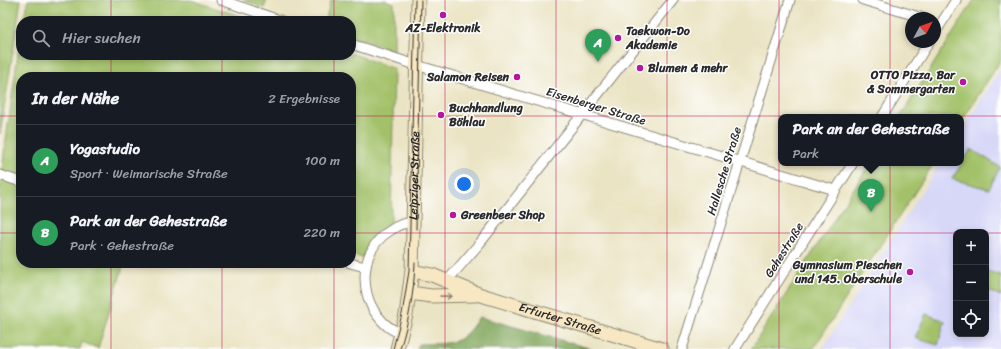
<!DOCTYPE html>
<html lang="de">
<meta charset="utf-8">
<style>
body{margin:0;font-family:Sriracha,sans-serif;background:#242831;color:#f1f3f6}
.controls{position:absolute;right:12px;bottom:12px;display:grid;overflow:hidden;border-radius:8px;box-shadow:0 2px 6px #0003}
.controls button{width:36px;height:36px;display:grid;place-items:center;padding:0;border:0;border-bottom:1px solid #363941;background:#171b24;color:#f1f3f6;font:20px sans-serif}
.compass{position:absolute;left:905px;top:12px;width:36px;height:36px;border-radius:50%;background:#171b24;box-shadow:0 2px 6px #0003;rotate:49deg}
.you{position:absolute;left:464px;top:184px;width:14px;height:14px;margin:-10px;border:3px solid #fff;border-radius:50%;background:#1a73e8;box-shadow:0 0 0 6px #1a73e833}
.badge{display:grid;place-items:center;width:26px;height:26px;border-radius:50%;background:#0f766e;color:#fff;font-size:13px;font-weight:700}
.pin{position:absolute;translate:-50% -33px;filter:drop-shadow(0 1px 2px #0008)}
.pin::after{content:'';position:absolute;top:21px;width:14px;height:12px;background:inherit;clip-path:polygon(0 0,100% 0,50% 100%)}
.popup{position:absolute;left:778px;top:114px;width:186px;height:52px;box-sizing:border-box;display:grid;place-content:center;border-radius:8px;background:#171b24;filter:drop-shadow(0 1px 3px #0005);font-size:13px;white-space:nowrap;color:#9ea1a6}
.popup b{font-size:15px;color:#f1f3f6}
.popup::after{content:'';position:absolute;left:50%;top:100%;margin-left:-8px;border:8px solid transparent;border-top-color:#171b24}
.list{margin:0;padding:0;list-style:none}
h2{display:flex;justify-content:space-between;align-items:center;height:52px;margin:0;padding:0 16px;font-size:17px}
h2 small{font-size:13px;font-weight:400;color:#9ea1a6}
.list li{display:grid;grid-template-columns:26px 1fr auto;gap:12px;align-items:center;box-sizing:border-box;height:72px;padding:0 16px;border-top:1px solid #363941}
.list b{display:block;font-size:15px;white-space:nowrap}
.list p{margin:0;font-size:13px;white-space:nowrap;color:#9ea1a6}
.list em{font-size:13px;font-style:normal;color:#9ea1a6}
.icon{flex:none;width:22px;height:22px;fill:none;stroke:currentColor;stroke-width:2;stroke-linecap:round;stroke-linejoin:round}
.map{position:relative;flex:none;width:1001px;height:349px;overflow:hidden}
.search{position:absolute;background:#171b24;box-shadow:0 2px 6px #0003;left:16px;top:16px;width:340px;height:44px;display:flex;align-items:center;gap:10px;box-sizing:border-box;padding:0 14px;border-radius:16px;color:#9ea1a6;font-size:15px}
.panel{position:absolute;background:#171b24;box-shadow:0 2px 6px #0003;left:16px;top:72px;width:340px;height:196px;border-radius:16px}
.map>svg:first-child{display:block}
</style>
<div class="map">
<svg width="1001" height="349" viewBox="0 0 1001 349">
<rect width="100%" height="100%" fill="#fff"/>
<filter id="ink" filterUnits="userSpaceOnUse"><feTurbulence type="fractalNoise" baseFrequency=".025" numOctaves="2"/><feDisplacementMap in="SourceGraphic" scale="8" xChannelSelector="R" yChannelSelector="G"/><feConvolveMatrix kernelMatrix="1 2 1 2 8 2 1 2 1" color-interpolation-filters="sRGB"/></filter>
<filter id="wash" filterUnits="userSpaceOnUse"><feTurbulence type="fractalNoise" baseFrequency=".012" numOctaves="4" result="noise"/><feDisplacementMap in="SourceGraphic" scale="16" xChannelSelector="R" yChannelSelector="G"/><feGaussianBlur stdDeviation="0.9" result="paint"/><feColorMatrix in="noise" values="0 0 0 0 0 0 0 0 0 0 0 0 0 0 0 0 0 1.4 0 .05"/><feComposite in="paint" operator="in"/></filter>
<g filter="url(#wash)">
<rect width="100%" height="100%" fill="#ebe4c4"/>
<path fill="#d7d7f8" fill-rule="evenodd" d="M1001 68V349H822L940 163H961V131ZM956 232H986V334H956Z"/>
<path fill="#a3c169" stroke="#67764a" d="M0 0H21L0 134Z
M28 0H149L153 1V0H191L255 21H23Z
M243 0H267L264 8Z
M331 0H386L394 3V51L351 36V21H325Z
M974 0H1001V60L961 122V117H900Z
M21 32V55H351V53L394 69 391 222C377 230 369 244 363 258L351 254V77H21V263H124L98 348 82 342 80 349H0V183Z
M971 149 1000 167 989 189 952 179Z
M870 163H934L813 349H751Z
M986 271 1001 275V296L986 290Z
M926 314 945 321 938 345 915 338Z"/>
<path fill="#82a75d" stroke="#566944" d="M479 317 494 321 592 349H417L419 344C451 343 460 347 479 317Z"/>
</g>
<g filter="url(#ink)">
<g fill="none" stroke-linecap="round" stroke-linejoin="round">
<g stroke="#8b8878" stroke-width="11">
<path id="street" d="M221 0 282 21
M863 0 923 18
M935 33 956 0
M351 44 413 64 835 190
M882 117 929 42
M0 175 21 182
M350 263 365 267
M447 281 480 243 673 0
M402 333C391 331 384 324 377 315 358 290 361 247 391 230 398 225 405 222 414 223
M682 349 790 0
M735 349 853 163"/>
</g>
<g stroke="#8b8878" stroke-width="15">
<g id="secondary">
<path id="s1" d="M412 271 432 275 481 295 662 349"/>
<path d="M410 293 431 296 476 295"/>
<path id="s2" d="M397 349 406 315 412 271 418 0"/>
</g>
</g>
<use href="#street" stroke="#fff" stroke-width="9"/>
<use href="#secondary" stroke="#f7e8c3" stroke-width="13"/>
<path stroke="#2b2b2b" stroke-width="1" d="M416 229 421 0
M393 349 402 314 409 271 415 0
M400 349C409 321 414 292 415 263"/>
</g>
<defs><path id="oneway-shaft" d="M-6 0H5M1.5-3L5.5 0L1.5 3" fill="none" stroke-width="1.6" stroke-linecap="round" stroke-linejoin="round"/></defs>
<use stroke="#918a77" href="#oneway-shaft" transform="translate(446 296) rotate(-1)"/>
</g>
<path fill="none" stroke="#c2185b" stroke-width="1" stroke-opacity="0.55" d="M111 0V21M222 0V21M334 0V21M445 0V349M556 0V349M667 0V349M779 0V349M890 0V349M111 55V77M222 55V77M334 55V77M0 116H21M351 116H1001M0 233H21M351 233H956M986 233H1001M111 263V349M222 263V349M334 263V349"/>
<g fill="#b5179e" stroke="#fff" stroke-width="1.5">
<circle cx="443" cy="15" r="4"/>
<circle cx="618" cy="38" r="4"/>
<circle cx="640" cy="68" r="4"/>
<circle cx="517" cy="77" r="4"/>
<circle cx="963" cy="82" r="4"/>
<circle cx="441" cy="115" r="4"/>
<circle cx="453" cy="215" r="4"/>
<circle cx="910" cy="272" r="4"/>
</g>
<g text-anchor="middle" dominant-baseline="central" stroke-width="3" stroke-linejoin="round" paint-order="stroke">
<g font-size="12" font-weight="bold" fill="#2b2b2b" stroke="#fff" text-anchor="start">
<text x="443" y="28" text-anchor="middle">AZ-Elektronik</text>
<text x="626" y="31">Taekwon-Do<tspan x="626" dy="14">Akademie</tspan></text>
<text x="648" y="68">Blumen &amp; mehr</text>
<text x="955" y="75" text-anchor="end">OTTO Pizza, Bar<tspan x="955" dy="14">&amp; Sommergarten</tspan></text>
<text x="509" y="77" text-anchor="end">Salamon Reisen</text>
<text x="449" y="108">Buchhandlung<tspan x="449" dy="14">Böhlau</tspan></text>
<text x="461" y="215">Greenbeer Shop</text>
<text x="902" y="265" text-anchor="end">Gymnasium Pieschen<tspan x="902" dy="14">und 145. Oberschule</tspan></text>
</g>
<g font-size="12" fill="#2b2b2b" stroke="#fff">
<text transform="translate(596 106) rotate(17)">Eisenberger Straße</text>
<text transform="translate(724 171) rotate(-73)">Hallesche Straße</text>
<text stroke="none"><textPath href="#s2" startOffset="175">Leipziger Straße</textPath></text>
<text transform="translate(784 250) rotate(-58)">Gehestraße</text>
<text stroke="none"><textPath href="#s1" startOffset="156">Erfurter Straße</textPath></text>
</g>
</g>
</svg>
<div class="controls">
<button>+</button>
<button>−</button>
<button><svg class="icon" aria-label="locate" viewBox="0 0 24 24"><circle cx="12" cy="12" r="6"/><path d="M12 2v4M12 18v4M2 12h4M18 12h4"/></svg></button>
</div>
<svg class="compass" viewBox="-18 -18 36 36"><path d="M0-13l5 13h-10z" fill="#e53935"/><path d="M0 13l5-13h-10z" fill="#9ea1a6"/></svg>
<div class="you"></div>
<div class="pin badge" style="left:598px;top:62px;background:#2e9e5b">A</div>
<div class="pin badge" style="left:871px;top:212px;background:#2e9e5b">B</div>
<div class="popup"><b>Park an der Gehestraße</b>Park</div>
<div class="search"><svg class="icon" aria-label="search" viewBox="0 0 24 24"><circle cx="10" cy="10" r="6"/><path d="M15 15l6 6"/></svg>Hier suchen</div>
<section class="panel">
<h2>In der Nähe<small>2 Ergebnisse</small></h2>
<ul class="list">
<li><span class="badge" style="background:#2e9e5b">A</span><div><b>Yogastudio</b><p>Sport · Weimarische Straße</p></div><em>100 m</em></li>
<li><span class="badge" style="background:#2e9e5b">B</span><div><b>Park an der Gehestraße</b><p>Park · Gehestraße</p></div><em>220 m</em></li>
</ul>
</section>
</div>
